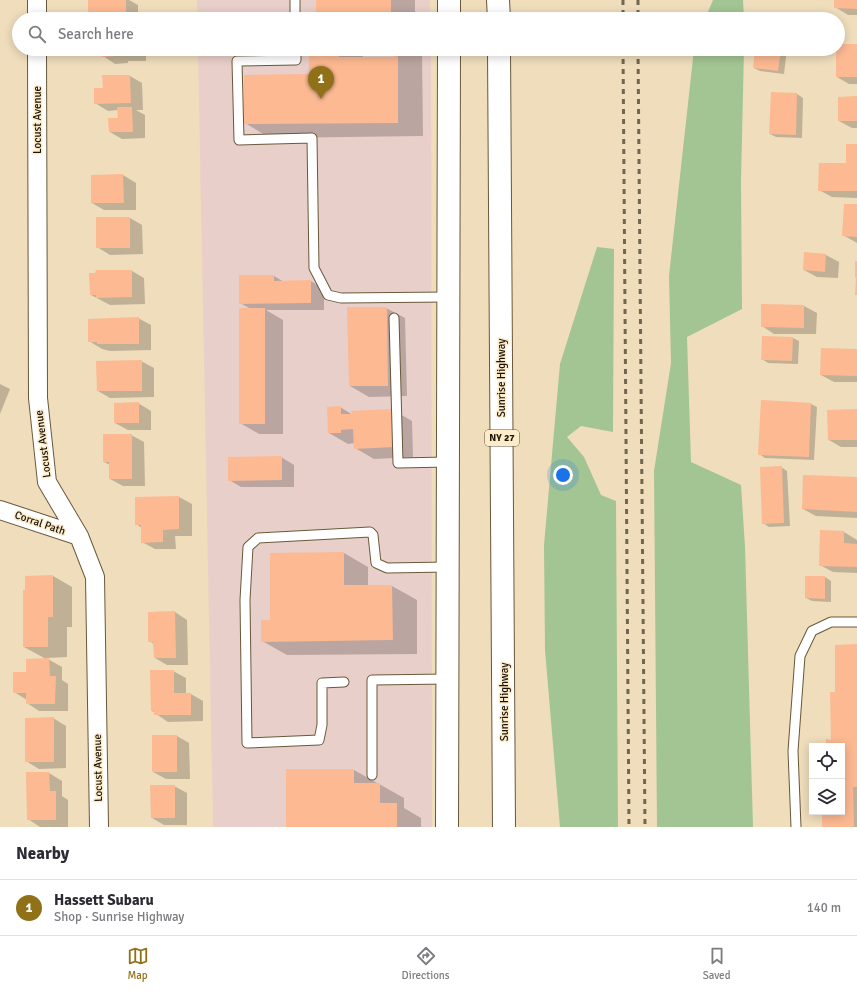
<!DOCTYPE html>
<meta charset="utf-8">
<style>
body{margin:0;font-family:Signika,sans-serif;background:#f7f7f7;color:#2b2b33}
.controls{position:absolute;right:12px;bottom:12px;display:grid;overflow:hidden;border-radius:0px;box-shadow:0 2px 10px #0003}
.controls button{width:36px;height:36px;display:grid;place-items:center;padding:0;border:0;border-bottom:1px solid #e1e1e2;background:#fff;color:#2b2b33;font:20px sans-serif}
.you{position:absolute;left:563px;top:475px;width:14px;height:14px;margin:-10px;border:3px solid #fff;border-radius:50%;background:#1a73e8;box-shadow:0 0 0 6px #1a73e833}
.badge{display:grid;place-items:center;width:26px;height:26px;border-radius:50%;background:#917117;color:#fff;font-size:13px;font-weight:700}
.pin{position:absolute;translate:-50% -33px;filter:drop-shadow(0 1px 2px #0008)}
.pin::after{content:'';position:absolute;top:21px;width:14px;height:12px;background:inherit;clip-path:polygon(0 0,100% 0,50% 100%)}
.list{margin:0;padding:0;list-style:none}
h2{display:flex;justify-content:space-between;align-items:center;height:52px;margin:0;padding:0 16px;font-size:17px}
h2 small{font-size:13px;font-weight:400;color:#7c7c81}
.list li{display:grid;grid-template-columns:26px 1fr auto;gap:12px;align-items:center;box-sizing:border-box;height:56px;padding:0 16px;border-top:1px solid #e1e1e2}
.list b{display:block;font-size:15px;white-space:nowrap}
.list p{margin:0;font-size:13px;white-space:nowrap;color:#7c7c81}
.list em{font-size:13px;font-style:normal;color:#7c7c81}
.icon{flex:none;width:22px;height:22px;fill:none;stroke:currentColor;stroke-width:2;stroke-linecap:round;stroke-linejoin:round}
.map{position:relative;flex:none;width:857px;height:827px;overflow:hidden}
.search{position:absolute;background:#fff;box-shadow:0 2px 10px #0003;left:12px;right:12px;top:12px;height:44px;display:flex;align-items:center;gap:10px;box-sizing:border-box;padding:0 14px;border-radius:22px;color:#7c7c81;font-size:15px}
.sheet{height:108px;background:#fff}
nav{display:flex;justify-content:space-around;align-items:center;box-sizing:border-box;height:56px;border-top:1px solid #e1e1e2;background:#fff;font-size:11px;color:#7c7c81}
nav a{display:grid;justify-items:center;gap:2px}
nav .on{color:#917117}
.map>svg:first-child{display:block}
</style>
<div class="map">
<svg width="857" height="827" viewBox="0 0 857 827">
<rect width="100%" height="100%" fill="#efddbc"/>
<path fill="#e9cfc9" d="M197 0H430V19H197Z
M198 49H431L432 827H213Z"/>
<path fill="#a3c593" d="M713 0H743L744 19H705Z
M694 49H744L741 181 742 309 687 337 691 462 741 485 745 547 753 827H657L654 471 671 363 669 276Z
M597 247 614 249 613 432 581 426 567 437 584 457 601 495 616 501 618 827H560L545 650 544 545 560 364Z"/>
<path fill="#0003" d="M89 0H129L138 5V19H92L89 17Z
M317 0H415V19H309L317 17Z
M836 0H857V15H848L835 7Z
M838 45H857V84H849L837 77Z
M98 49H146V61H128V63L115 64 103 56V52Z
M310 49H363V58H395V49H422L423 136 270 138 245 123 310 75Z
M756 49H787L784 74 760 71 754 68Z
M130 76 142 83 143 110H136L145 115V138L122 139 110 132 119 119 118 110 108 111 95 103Z
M772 93 797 94 803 98 802 138 776 137 770 134Z
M857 97V128H852L839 121Z
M857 145V198L832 197 819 190 847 164Z
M123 175 136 183V210H104L92 203V176Z
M857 205V243L843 235Z
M130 218 142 225 143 254 110 255 97 247Z
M805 253 826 255 839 262 838 278 817 277 804 270Z
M132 271 144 278 145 304 110 305 91 295Z
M274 276 284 282 311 281 324 289V310H266L283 320V434H259L240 423 251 309 240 303Z
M762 305 804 306 817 313 816 334H774L762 326Z
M386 308 405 318 407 396 369 397 350 386Z
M138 318 151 325V350L110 351 102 349 89 341Z
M793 338 799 341 798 364 768 363 762 359Z
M857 350V382H834L821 375Z
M141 361 154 368V397L110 398 98 391Z
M0 384 10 389 0 414Z
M138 403 151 411V430H128L115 423Z
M811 404 817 407 814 460 765 458 759 454Z
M340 407 353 415 393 410 412 421 413 457 374 459 355 448V443L348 444 329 433Z
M857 410V447H841L829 440Z
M131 435 144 442 145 486H123L110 479V465L104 462Z
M281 457 294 465V487H241L229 480Z
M781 467 787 471 790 526 769 527 763 523Z
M857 478V518L816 516 803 509Z
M179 497 192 504V536H175L176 549H155L142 542V528L136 524Z
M821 531 844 532 857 540V573L833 572 820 565Z
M344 553 368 567V586H392L417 600V654L287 655 262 641 271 621Z
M53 576 72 587V627H67V657L46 658 62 667V680L68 684V711H39L27 703V700L14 692 27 673 46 659 24 647Z
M806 577H825L831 581V602L812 601 806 598Z
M175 612 187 620 188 665H167L155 658 154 644 149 641Z
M857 645V827H823V812H842V746H827L832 741 836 693Z
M173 671 186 678V694H191L203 701V721L168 722 152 711Z
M53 718 66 726V768L39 769 26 761Z
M177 736 189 743 190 779H166L153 772Z
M354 770 404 798V808L421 818V827H287Z
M49 773 62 781V796L68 800V827H40L28 819Z
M174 786 187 793V825H164L152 818Z"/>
<path fill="#fcb992" d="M88 0H126V17L88 18Z
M316 0H391V16H339V19H308V16H316Z
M834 0H857V9L834 8Z
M394 15H398V19H394Z
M838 44H857V77H836V49H838Z
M102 49H134V54H116L115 56 102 57Z
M309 49H339V57H394V49H398V123L244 124V75L309 74Z
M755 49H781L778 71 753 68Z
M102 75H130L131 103 94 104V88H103Z
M771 92 797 93 796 135 769 134Z
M857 96V121H838V97Z
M117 107H132L133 132H109L108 118H118Z
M846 144H857V191H818L819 163H846Z
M123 174 124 203H91V175Z
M844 204H857V237L842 236Z
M96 217H130V248H96Z
M804 252 826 254 825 272 803 270Z
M855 261H857V277L855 278Z
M96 270H132V297L96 298V295H90L89 273H95Z
M239 275H274V281L311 280V303L239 304Z
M856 278H857V295H855Z
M761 304 804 305V328L761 327Z
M347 307H387L388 386H349Z
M239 308H265V424H239Z
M139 317V344H97V342H88V319Z
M762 336 793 337 792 361 761 360Z
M821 348 857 349V376L820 375Z
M142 360V391H97L96 361Z
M761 400 811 403 809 457 758 455Z
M139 402V423H114V403Z
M341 406V414H352L351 411 393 409 395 447 354 449 353 429 341 430V433H328L327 407Z
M857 409V440H828L827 410Z
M103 434H132V479H109V462H103Z
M282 456V480L228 481V457Z
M782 466 784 523 762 524 760 467Z
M803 475 857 477V512L802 509Z
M179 496V529L163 530V542L141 543V525H135V497Z
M820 530 844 531V543L857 544V567L819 566Z
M344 552V585H392L393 640 261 642V620H270V553Z
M53 575V617H48V647H23V590H25V576Z
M805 576H825V599L805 598Z
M175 611 176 658H154L153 642H148V612Z
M857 644V787H853L854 827H822V812H842V746H826V739L831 740 830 692H835V645Z
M49 658 50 676H56L55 704H26V693H13V672H26V659Z
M150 670H174V693H191V715H154V711H151Z
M54 717V762H25V718Z
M152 735H177V772H152Z
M286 769H354V783H380V803H397V827H286Z
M26 772H49L50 791H56V820H27Z
M150 785H175V818H151Z"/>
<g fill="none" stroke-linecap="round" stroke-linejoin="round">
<g stroke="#68593b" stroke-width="11">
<path id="service" d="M295 0V19
M296 49V60L237 61 239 140 312 138 314 268 328 295 341 298 448 297
M394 318 398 463 448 462
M344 682 322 683V725L319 740 247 743 245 600 248 547 258 538 370 532 373 535 376 563 387 568 448 567
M372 775V680L448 679
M796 827 793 751 800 656 812 631 831 622H857"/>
</g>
<g stroke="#68593b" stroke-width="20">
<path id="minor" d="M37 0V19
M37 49 38 398 47 482 79 536 95 577 99 827
M0 510 79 536"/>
</g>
<g stroke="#68593b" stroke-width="24">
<path id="trunk" d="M498 0 499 19
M449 19V0
M499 49 504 827
M447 827 449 49"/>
</g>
<use href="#service" stroke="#fff" stroke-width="9"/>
<use href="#minor" stroke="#fff" stroke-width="18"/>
<use href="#trunk" stroke="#fff" stroke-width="22"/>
<path stroke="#716651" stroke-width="3" stroke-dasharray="5 5" stroke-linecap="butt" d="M623 0V19
M638 0V19
M623 49 629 827
M638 49 645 827"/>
</g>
<g text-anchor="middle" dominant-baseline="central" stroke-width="3" stroke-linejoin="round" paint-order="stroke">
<rect fill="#fdebc9" stroke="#5d5340" stroke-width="1" x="485" y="430" width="34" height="16" rx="3"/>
<g font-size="10" font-weight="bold" fill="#181206">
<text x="502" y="438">NY 27</text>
</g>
<g font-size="11" fill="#181206" stroke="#fdebc9">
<text transform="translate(37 120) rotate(-90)">Locust Avenue</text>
<text transform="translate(501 378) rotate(-90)">Sunrise Highway</text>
<text transform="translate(43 444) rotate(-97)">Locust Avenue</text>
<text transform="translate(40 523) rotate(19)">Corral Path</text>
<text transform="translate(504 702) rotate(-90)">Sunrise Highway</text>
<text transform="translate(98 768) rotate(-91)">Locust Avenue</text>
</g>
</g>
</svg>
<div class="controls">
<button><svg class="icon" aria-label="locate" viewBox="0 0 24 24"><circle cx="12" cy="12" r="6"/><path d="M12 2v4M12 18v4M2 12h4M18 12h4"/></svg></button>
<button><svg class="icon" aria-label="layers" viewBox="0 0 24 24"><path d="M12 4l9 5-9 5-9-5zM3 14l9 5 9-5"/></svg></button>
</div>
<div class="you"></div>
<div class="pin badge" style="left:321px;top:99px">1</div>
<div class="search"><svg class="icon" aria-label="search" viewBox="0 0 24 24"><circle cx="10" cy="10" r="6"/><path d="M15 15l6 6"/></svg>Search here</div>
</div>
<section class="sheet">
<h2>Nearby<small></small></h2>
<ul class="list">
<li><span class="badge">1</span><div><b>Hassett Subaru</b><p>Shop · Sunrise Highway</p></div><em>140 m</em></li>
</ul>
</section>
<nav>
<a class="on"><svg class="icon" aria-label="map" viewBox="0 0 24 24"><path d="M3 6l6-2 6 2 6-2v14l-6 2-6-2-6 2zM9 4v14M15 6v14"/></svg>Map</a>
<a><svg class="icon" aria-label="directions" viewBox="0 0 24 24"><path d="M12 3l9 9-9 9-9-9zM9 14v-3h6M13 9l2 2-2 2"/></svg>Directions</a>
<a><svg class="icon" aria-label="saved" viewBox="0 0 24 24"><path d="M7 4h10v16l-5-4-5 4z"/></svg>Saved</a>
</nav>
